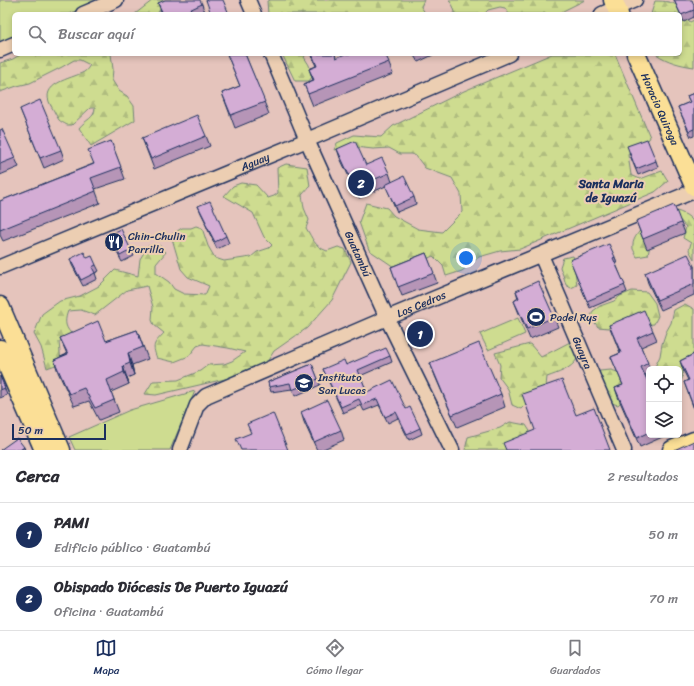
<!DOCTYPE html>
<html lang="es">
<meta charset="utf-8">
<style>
body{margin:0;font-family:Sriracha,sans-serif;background:#f7f7f7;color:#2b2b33}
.controls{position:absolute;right:12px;bottom:12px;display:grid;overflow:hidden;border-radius:6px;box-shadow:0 2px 6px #0003}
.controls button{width:36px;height:36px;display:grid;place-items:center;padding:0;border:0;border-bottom:1px solid #e1e1e2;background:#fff;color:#2b2b33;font:20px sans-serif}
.scale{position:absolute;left:12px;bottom:10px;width:94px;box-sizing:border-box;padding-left:4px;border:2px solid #1b2f5e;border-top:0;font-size:11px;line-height:14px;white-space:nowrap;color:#1b2f5e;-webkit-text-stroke:3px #ecceb2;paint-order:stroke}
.you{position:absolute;left:466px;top:258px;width:14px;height:14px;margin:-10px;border:3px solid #fff;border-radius:50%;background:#1a73e8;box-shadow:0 0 0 6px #1a73e833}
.badge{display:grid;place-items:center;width:26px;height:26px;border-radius:50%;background:#1b2f5e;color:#fff;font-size:13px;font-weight:700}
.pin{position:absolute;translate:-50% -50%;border:2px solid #fff;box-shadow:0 1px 4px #0006}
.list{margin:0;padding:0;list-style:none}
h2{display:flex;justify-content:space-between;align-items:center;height:52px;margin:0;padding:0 16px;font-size:17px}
h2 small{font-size:13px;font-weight:400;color:#7c7c81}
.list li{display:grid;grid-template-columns:26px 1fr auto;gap:12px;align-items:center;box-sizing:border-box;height:64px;padding:0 16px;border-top:1px solid #e1e1e2}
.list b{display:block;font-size:15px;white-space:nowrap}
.list p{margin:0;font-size:13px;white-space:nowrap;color:#7c7c81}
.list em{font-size:13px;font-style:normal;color:#7c7c81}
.icon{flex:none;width:22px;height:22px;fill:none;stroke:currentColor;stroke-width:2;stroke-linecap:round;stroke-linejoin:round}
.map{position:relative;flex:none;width:694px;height:450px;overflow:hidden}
.search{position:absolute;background:#fff;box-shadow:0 2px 6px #0003;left:12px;right:12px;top:12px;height:44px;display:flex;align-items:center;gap:10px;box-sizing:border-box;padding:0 14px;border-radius:6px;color:#7c7c81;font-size:15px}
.sheet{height:180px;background:#fff}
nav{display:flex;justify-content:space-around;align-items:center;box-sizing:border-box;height:56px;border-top:1px solid #e1e1e2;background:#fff;font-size:11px;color:#7c7c81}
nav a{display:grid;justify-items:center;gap:2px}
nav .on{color:#1b2f5e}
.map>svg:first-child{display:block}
</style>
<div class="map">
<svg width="694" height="450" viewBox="0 0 694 450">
<defs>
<pattern id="forest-firs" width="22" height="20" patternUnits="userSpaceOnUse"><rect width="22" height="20" fill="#cedc90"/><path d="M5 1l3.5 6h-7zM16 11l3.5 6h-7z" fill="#b0bd7f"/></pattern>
</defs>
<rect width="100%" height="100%" fill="#e5c4bc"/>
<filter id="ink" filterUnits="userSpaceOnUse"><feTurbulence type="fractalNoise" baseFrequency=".025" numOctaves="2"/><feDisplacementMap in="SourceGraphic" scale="8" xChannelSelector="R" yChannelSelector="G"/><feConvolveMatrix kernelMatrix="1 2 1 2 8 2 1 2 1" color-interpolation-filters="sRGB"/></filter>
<g filter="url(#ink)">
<path fill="#cedc90" stroke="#748677" d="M0 0H99L69 14H14V40L0 46Z
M518 318 525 334 488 350 480 334Z
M195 391 170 450H75L69 437 130 410Z"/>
<path fill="url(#forest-firs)" stroke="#748677" d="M153 0H171L164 3 157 14H135Z
M270 0H424L421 7 426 14H268L267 1Z
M449 0H585L557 14H509L505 8 500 7 488 10 484 14H452L455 12 453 6Z
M655 1C677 1 678 5 690 22L694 20V67C680 65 668 62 656 54H680V14H651Z
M21 54H111L113 69 112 80 119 91 127 96 134 106 135 120 91 146 79 128C85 120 95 118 95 108H90L72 125H67C64 123 61 122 59 120 56 116 54 110 51 106 38 83 71 79 84 72 87 70 88 68 90 65L80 60H74L62 67 30 83 17 86 0 92V63L13 59Z
M282 54H307L304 57 309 65 312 77 309 81H295Z
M552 54H615L650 137 649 139 630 150 628 155 631 175 640 179 662 171 668 181 655 192 520 249 500 251 479 257 462 271 446 276 443 266 433 256 400 271 369 250 359 222 366 203 387 208 394 216 418 229 442 232 462 212 461 194 452 178 425 168 416 156 412 154H400L389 148 373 149 355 147 334 150 337 143 354 135 381 137 393 126 464 91Z
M286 164 307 167 310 186 302 195 304 208 309 220 306 228C313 239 314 246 327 251L338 247 345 249 351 262 332 300 307 328 274 351 267 362 249 371 225 379 156 395 145 394 153 381 178 380 200 371 208 365 224 364 232 361 245 352 228 348 203 344 197 346 189 356 174 362 157 358C151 344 155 343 164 333L154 325 152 320 153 307 147 286 127 290 95 315 81 310 68 311C65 319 64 326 71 333L59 342 61 363 47 368 41 347 34 334 42 314 46 311 60 301 80 296 99 286 115 270 138 276 140 259 148 246 159 245 166 252 156 264V273L169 282 174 289 184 294 205 295 209 286 188 277 181 269 171 235 182 228H191L196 226 202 228 208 246 215 258 224 261 251 257 257 252 269 248 272 245 264 237 253 213 224 196 233 186 241 183 256 185 268 198 274 196 278 193 277 168Z
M670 209C680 212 689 214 694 223V259L689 250 691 243 683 238 686 227 678 218 651 240 648 255 637 257C636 255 634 251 633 249 630 231 658 217 670 209Z
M573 256 577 265 575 271 577 285 571 288 566 285 564 278 560 267 563 258Z
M632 291 647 292 655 303 658 316 654 324 642 325 624 320 609 328 598 327 591 317 593 311 600 306 614 301 620 296Z
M685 304 694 309V352L683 371 682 379 679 383V369H654L660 356 662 344 666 332 671 323 674 310Z
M572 341 580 349C579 352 579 356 577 359 571 369 558 373 547 377L546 386 537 393 521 409 512 405 508 389 499 377 500 365 495 353 530 344 541 357Z
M611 370 621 373 634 387 648 379 649 377V387L630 392 618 405 602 400 593 378 600 371Z
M510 422 526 425 533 436 511 450H465L468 437 500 428Z"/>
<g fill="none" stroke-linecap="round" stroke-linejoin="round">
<g stroke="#1b2f5e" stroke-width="17">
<g id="minor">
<path d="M248 0 254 14"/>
<path d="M83 14 116 0"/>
<path d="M602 14 635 0"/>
<path d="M0 50 14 44"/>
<path id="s1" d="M271 54 307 140 387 318 452 450"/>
<path id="s2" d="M541 255 624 450"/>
<path id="s3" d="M0 267 307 140 509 54"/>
<path id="s4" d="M180 450 197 405 206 396 387 318 694 191"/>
</g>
</g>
<g stroke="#1b2f5e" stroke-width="21">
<g id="major">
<path d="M613 0 619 14"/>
<path id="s5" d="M636 54 694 186"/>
<path d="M0 306 61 450"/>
<path d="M0 349 44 450"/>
<path d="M672 450 694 441"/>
</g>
</g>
<use href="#minor" stroke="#ecceb2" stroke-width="14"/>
<use href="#major" stroke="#fbdf96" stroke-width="18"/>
</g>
<path fill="#b695b7" stroke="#1b2f5e" d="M674 0 694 5V17L684 22Z
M158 3 202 4 205 14H162Z
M227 54H245L269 114 235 128 222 93 240 86Z
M311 54H335L336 58 385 54 393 74 313 106 304 84 313 80 309 69 316 66Z
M413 54H433V55L418 62Z
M694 93V136L691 137 678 107 690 102 687 96Z
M20 109 61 150 64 159 44 168Z
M0 130 15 158 19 167 0 175Z
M206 136 210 146 154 169 142 138Z
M111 141 125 179 95 189 100 203 3 241 0 235V201L93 164Z
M337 149 366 165 389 173 392 182 414 197 416 204 397 212 386 186 359 198 340 158Z
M629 153 656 161 658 167 638 175Z
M198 206 226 236 229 243 217 249 208 230 205 223H206L201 213Z
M636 221 681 223 685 233 647 249Z
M109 235 131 250 134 256 122 262 111 241Z
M426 253 437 283 402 296 391 267Z
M615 257 617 264H616L627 292 590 308 573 267Z
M87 258 96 265 99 271 95 273 97 279 83 286 72 265 70 259Z
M694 266V295L661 310 648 283 645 273Z
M516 291 554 317 558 327 530 339 518 311 514 301 518 298Z
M609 325 653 331 657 340 641 347 650 369H649V374L645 375 649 384V435H667L640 447 618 397 615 388 623 385 611 357 620 353Z
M137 330 148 359 132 365 134 375 127 378 129 384 111 392 119 412 99 420 89 401 74 406 58 372 54 360 67 354 60 338 106 341Z
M694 354V409L684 382 688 380 683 370 680 361Z
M390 356 392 362 360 376 367 392 406 409 420 428 422 434 409 440 398 418 388 423 379 405 364 411 361 405 343 413 323 369Z
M430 363 501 394 505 407 457 427 435 376Z
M312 364 320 385 295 396 292 389 271 392 268 382Z
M0 376 7 395 0 398Z
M301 412 341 430 344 440 321 450H317L304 422Z"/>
<path fill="#947995" stroke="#1b2f5e" d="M128 353 132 365 134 375 130 363Z
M123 366 129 384 124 372Z
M24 447 25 450H20Z"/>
<path fill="#d4add5" stroke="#1b2f5e" d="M165 0H200L202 4 181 14H163L158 3Z
M206 0H223L229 14H211Z
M674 0H692L694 5V10L681 15Z
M227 54H245L265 102 231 115 222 93 240 86Z
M312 54H335L336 58 345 54H385L389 62 308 94 304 84 314 80 309 69 317 66Z
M694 93V129L689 131 678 107 690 102 687 96Z
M40 100 61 150 40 158 20 109Z
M197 115 206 136 151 159 142 138Z
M2 129 15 158 0 164V130Z
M647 139 656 161 636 169 627 146Z
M111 141 121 167 91 178 96 191 0 230V201L94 164 88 150Z
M355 141 366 165 382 158 389 173 355 188 337 149Z
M404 176 414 197 395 206 385 185Z
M210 201 226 236 215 242 205 223 206 222 198 206Z
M674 205 681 223 643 239 636 221Z
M121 229 131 250 120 256 109 235Z
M609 244 615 257 613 258 625 285 587 301 570 260Z
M84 252 87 258 92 256 96 265 92 267 95 273 81 280 70 259Z
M426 253 434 273 398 287 391 267Z
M688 254 694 266V284L657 300 645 273Z
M538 281 554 317 527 329 514 301 519 298 516 291Z
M644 310 653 331 637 338 648 363 641 367 649 384V432L637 438 615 388 623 385 611 357 621 353 609 325Z
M98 321 106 341 137 330 143 347 128 353 130 363 123 366 124 372 107 380 114 400 95 408 84 388 69 394 54 360 68 354 60 338Z
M479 343 501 394 452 415 430 363Z
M386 348 390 356 358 370 367 392 392 380 406 409 410 407 420 428 407 434 396 412 385 417 377 399 362 405 359 399 341 407 323 369 344 360 346 365Z
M694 354V408L684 382 689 380 680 361Z
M312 364 318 379 292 390 290 383 269 387 268 382Z
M0 376 5 388 0 390Z
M562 380 576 415 594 408 610 450H506L503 443 535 430 522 394Z
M327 400 341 430 314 442 301 412Z
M273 413 288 450H241L236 439 251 433 247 424Z
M17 438 24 447 20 450H0Z
M694 441V450H674Z"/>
</g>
<defs>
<g id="restaurant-disc" transform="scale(1)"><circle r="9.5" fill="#1b2f5e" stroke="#ecceb2"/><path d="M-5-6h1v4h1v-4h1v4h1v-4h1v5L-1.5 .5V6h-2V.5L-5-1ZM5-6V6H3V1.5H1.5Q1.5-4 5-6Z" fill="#fff"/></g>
<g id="stadium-disc" transform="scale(1)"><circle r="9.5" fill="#1b2f5e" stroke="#ecceb2"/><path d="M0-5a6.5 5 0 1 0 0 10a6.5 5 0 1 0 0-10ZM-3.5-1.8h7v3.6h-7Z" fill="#fff"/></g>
<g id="school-disc" transform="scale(1)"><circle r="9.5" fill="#1b2f5e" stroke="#ecceb2"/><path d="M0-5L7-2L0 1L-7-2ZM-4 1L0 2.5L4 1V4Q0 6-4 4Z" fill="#fff"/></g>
</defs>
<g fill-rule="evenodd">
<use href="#restaurant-disc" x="114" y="242"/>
<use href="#stadium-disc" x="536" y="317"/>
<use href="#school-disc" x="304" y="383"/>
</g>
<g text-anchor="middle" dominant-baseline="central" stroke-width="4" stroke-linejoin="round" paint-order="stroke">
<g font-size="11" fill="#1b2f5e" stroke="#ecceb2">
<text stroke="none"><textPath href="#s5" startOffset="60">Horacio Quiroga</textPath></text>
<text stroke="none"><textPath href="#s3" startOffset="276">Aguay</textPath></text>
<text stroke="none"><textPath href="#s1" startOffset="218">Guatambú</textPath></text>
<text stroke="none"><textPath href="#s4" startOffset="295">Los Cedros</textPath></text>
<text stroke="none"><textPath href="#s2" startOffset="106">Guayra</textPath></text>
</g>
<g font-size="11" fill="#1b2f5e" stroke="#ecceb2" text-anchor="start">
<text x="128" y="236">Chin-Chulin<tspan x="128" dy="13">Parrilla</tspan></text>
<text x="550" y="317">Padel Rys</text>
<text x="318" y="377">Instituto<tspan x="318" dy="13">San Lucas</tspan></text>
</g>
<g font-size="12" font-weight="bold" fill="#1b2f5e" stroke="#ecceb2">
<text x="611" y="184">Santa Maria<tspan x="611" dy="14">de Iguazú</tspan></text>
</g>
</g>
</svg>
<div class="controls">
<button><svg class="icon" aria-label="locate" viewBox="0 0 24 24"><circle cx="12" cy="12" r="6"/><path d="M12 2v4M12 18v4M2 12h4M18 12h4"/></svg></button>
<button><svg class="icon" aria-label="layers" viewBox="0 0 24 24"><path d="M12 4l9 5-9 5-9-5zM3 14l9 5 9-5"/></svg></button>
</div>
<div class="scale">50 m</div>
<div class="you"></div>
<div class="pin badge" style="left:420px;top:334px">1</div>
<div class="pin badge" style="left:361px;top:183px">2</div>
<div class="search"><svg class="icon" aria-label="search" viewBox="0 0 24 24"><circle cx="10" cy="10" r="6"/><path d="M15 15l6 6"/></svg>Buscar aquí</div>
</div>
<section class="sheet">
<h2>Cerca<small>2 resultados</small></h2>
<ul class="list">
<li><span class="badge">1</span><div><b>PAMI</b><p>Edificio público · Guatambú</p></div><em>50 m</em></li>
<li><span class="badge">2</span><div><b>Obispado Diócesis De Puerto Iguazú</b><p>Oficina · Guatambú</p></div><em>70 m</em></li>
</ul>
</section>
<nav>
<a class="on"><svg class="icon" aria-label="map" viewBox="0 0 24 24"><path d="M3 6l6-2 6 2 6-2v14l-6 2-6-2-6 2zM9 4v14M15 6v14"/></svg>Mapa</a>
<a><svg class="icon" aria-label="directions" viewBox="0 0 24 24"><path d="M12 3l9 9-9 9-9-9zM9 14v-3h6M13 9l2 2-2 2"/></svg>Cómo llegar</a>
<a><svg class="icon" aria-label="saved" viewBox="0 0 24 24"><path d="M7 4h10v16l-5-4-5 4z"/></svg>Guardados</a>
</nav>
